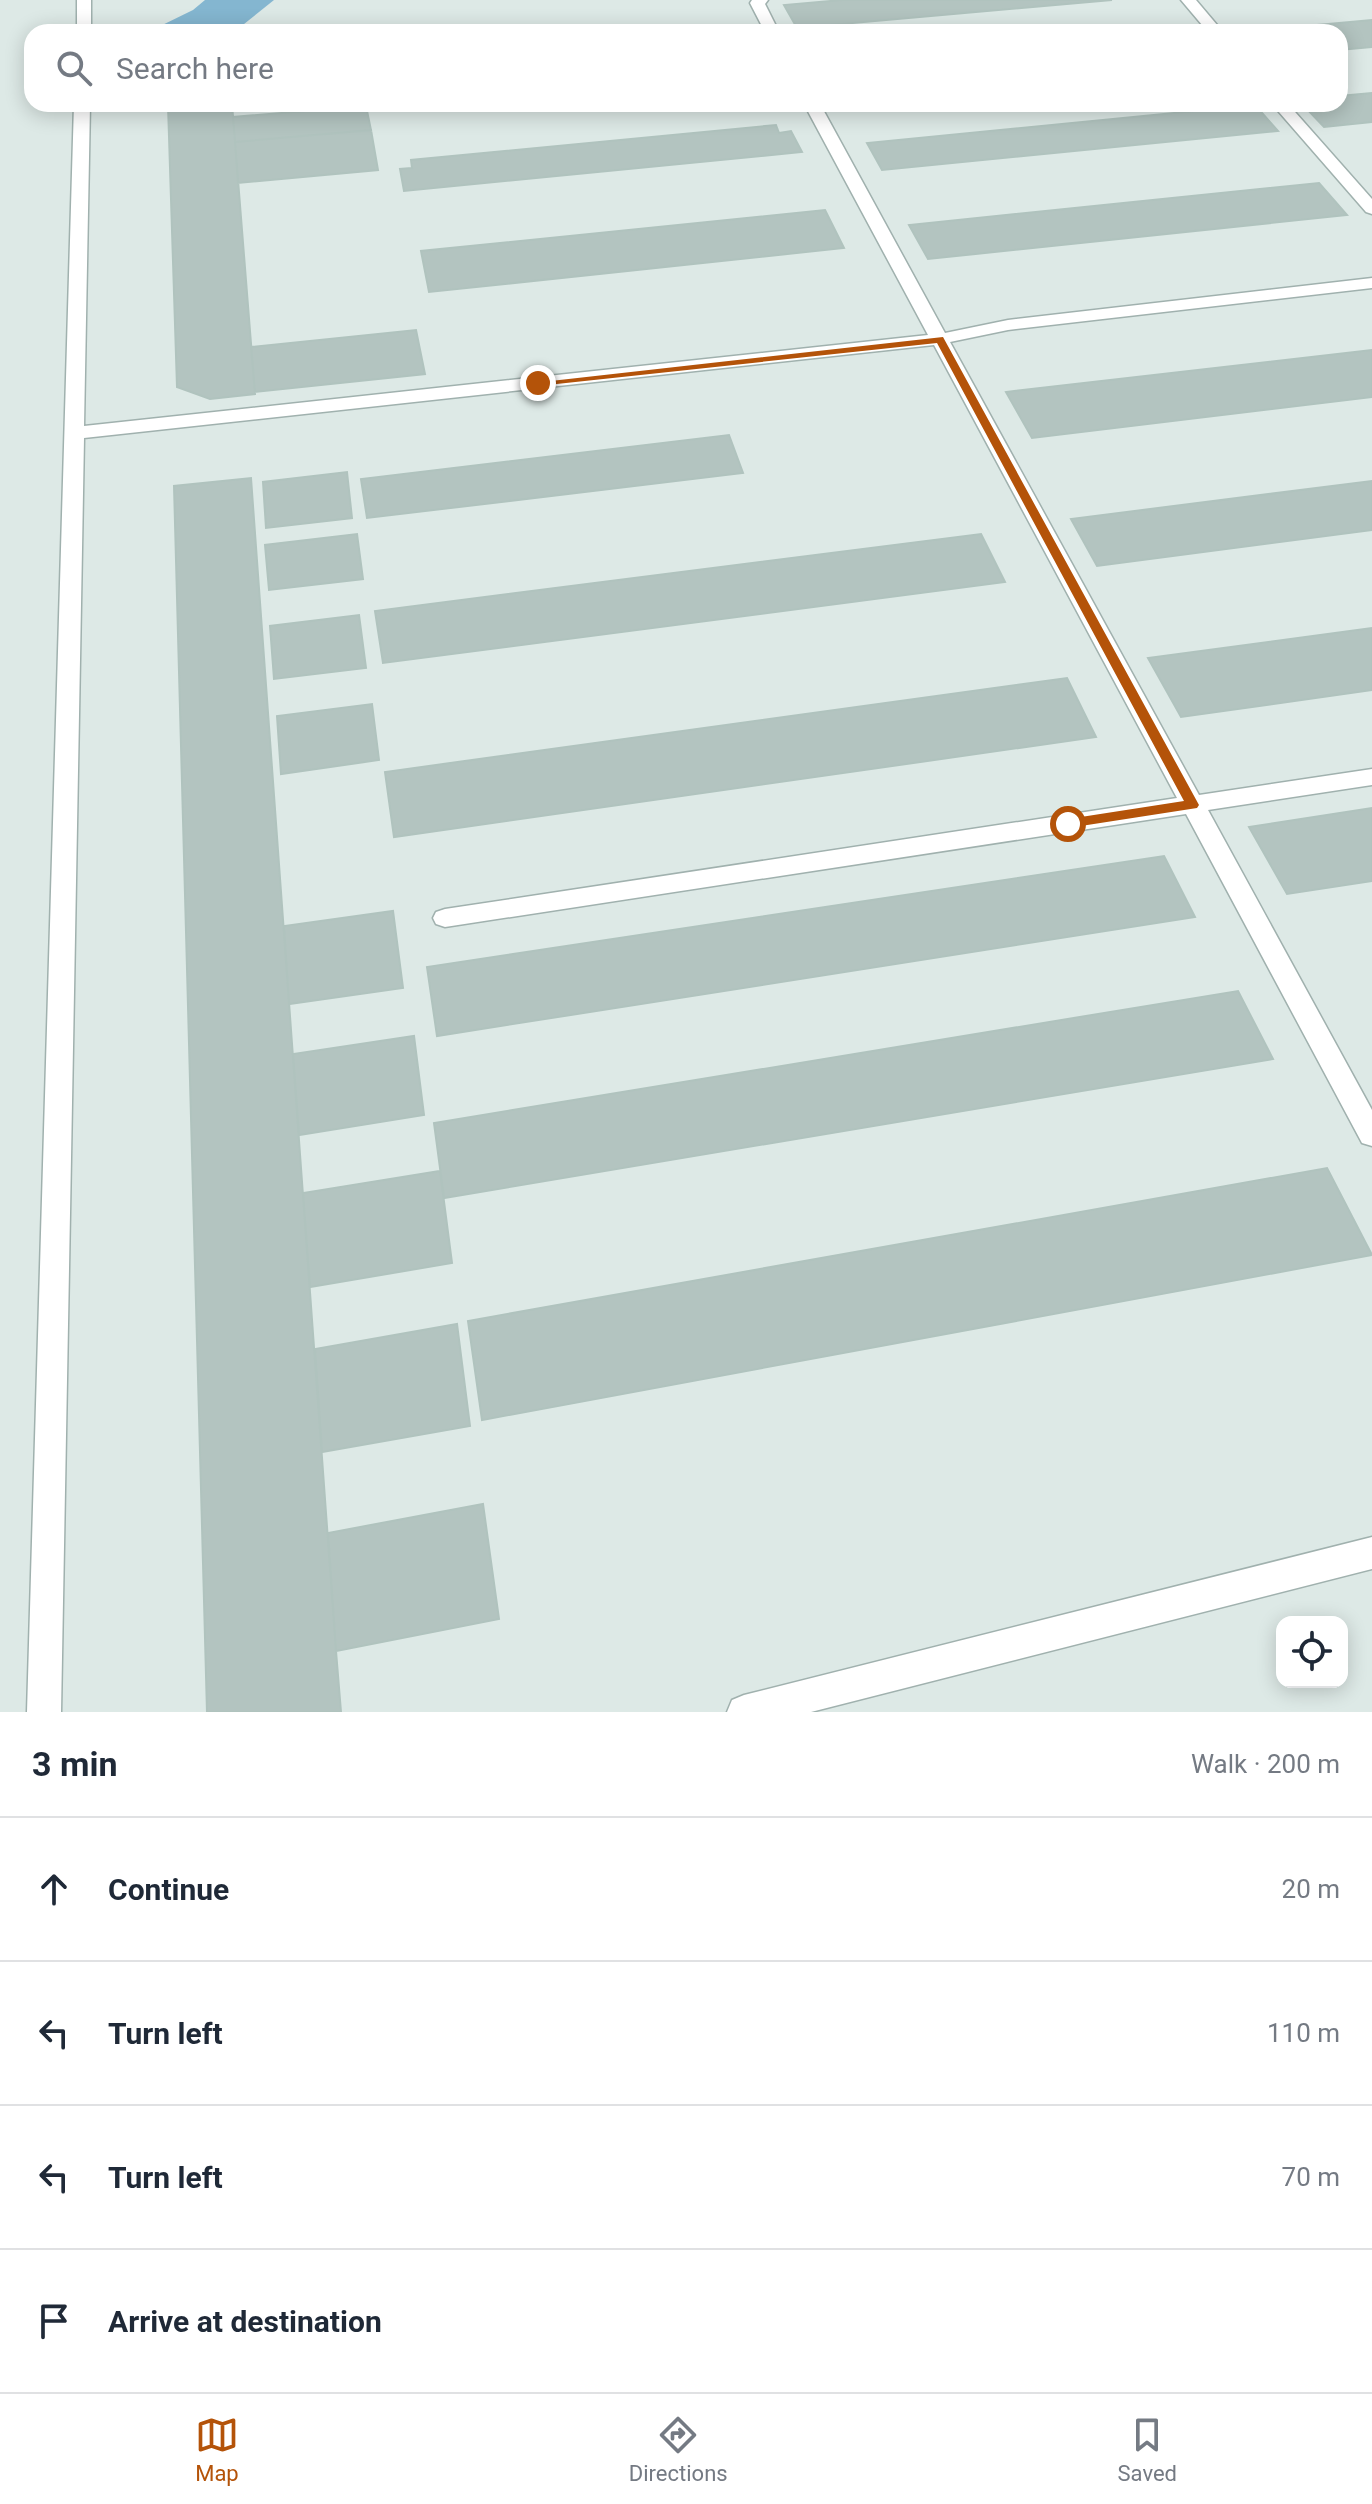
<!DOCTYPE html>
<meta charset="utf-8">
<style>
body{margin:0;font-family:Roboto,sans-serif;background:#f2f2f3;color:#1f2937}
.controls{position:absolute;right:24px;bottom:24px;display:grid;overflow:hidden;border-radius:16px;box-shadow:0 4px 20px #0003}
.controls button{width:72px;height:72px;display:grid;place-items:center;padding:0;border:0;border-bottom:2px solid #e0e1e3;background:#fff;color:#1f2937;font:40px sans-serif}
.stop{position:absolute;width:24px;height:24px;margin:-18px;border:6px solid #b45309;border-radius:50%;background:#fff}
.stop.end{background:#b45309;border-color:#fff;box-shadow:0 2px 8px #0008}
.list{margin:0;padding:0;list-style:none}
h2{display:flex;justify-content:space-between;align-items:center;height:104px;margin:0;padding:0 32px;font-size:34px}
h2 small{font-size:26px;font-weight:400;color:#747a83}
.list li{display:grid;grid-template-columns:52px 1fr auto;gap:24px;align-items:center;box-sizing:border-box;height:144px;padding:0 32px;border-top:2px solid #e0e1e3}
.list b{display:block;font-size:30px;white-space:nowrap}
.list em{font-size:26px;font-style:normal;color:#747a83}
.icon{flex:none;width:44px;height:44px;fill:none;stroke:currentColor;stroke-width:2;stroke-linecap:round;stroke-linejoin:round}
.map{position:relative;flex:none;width:1372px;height:1712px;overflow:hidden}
.search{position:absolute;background:#fff;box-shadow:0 4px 20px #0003;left:24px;right:24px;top:24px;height:88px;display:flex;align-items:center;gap:20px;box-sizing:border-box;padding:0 28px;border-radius:24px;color:#747a83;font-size:30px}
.sheet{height:680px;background:#fff}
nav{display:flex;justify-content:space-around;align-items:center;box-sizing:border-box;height:112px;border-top:2px solid #e0e1e3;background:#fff;font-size:22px;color:#747a83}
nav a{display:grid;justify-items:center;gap:4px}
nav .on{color:#b45309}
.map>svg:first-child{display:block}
</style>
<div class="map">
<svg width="1372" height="1712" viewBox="0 0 1372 1712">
<rect width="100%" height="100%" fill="#dde9e6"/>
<path fill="#84b6d0" d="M205 0H274L234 32H148L193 10Z"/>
<path fill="#b3c4c0" stroke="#b0c3be" stroke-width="2" d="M842 0H1112L797 28 784 5Z
M1372 20V47L1340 50V32H1240Z
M1372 93V122L1324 127 1303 105 1340 104V96Z
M232 104 255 394 210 399 177 387 168 105Z
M383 104H454L384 110Z
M1255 105 1278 131 882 170 867 143Z
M366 106 371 130 235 142 233 117Z
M776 125 779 133 791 131 802 152 404 191 400 169 412 168 411 160Z
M371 130 378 170 238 183 235 142Z
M1319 183 1347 215 928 259 909 225Z
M825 210 844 248 429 292 421 251Z
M416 330 425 374 255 392 251 347Z
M1372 350V397L1032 438 1006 392Z
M729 435 743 473 367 518 361 479Z
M347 472 352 518 266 528 263 482Z
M251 478 336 1651 341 1712H207L174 486Z
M1372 481V530L1097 566 1071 519Z
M357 534 363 579 269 590 265 545Z
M981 534 1005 582 383 663 375 611Z
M359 615 366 668 274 679 270 626Z
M1372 628V690L1181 717 1148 658Z
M1067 678 1096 737 394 837 385 772Z
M372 704 379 760 281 774 277 716Z
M1372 808V881L1287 894 1249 827Z
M1164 856 1195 917 437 1036 427 967Z
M393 911 403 988 289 1004 284 926Z
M1238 991 1273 1059 444 1198 434 1123Z
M414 1036 424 1115 299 1135 293 1054Z
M1327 1168 1372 1255 482 1420 468 1321Z
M440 1171 452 1263 310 1287 303 1193Z
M457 1324 470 1426 322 1452 315 1349Z
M483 1504 499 1619 336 1651 328 1533Z"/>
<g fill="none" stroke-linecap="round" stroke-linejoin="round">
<g stroke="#a0b1ae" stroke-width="3">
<path id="minor" d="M77 0H91V32H77Z
M752 0H768L765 4 779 32H765L750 3Z
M1181 0H1196L1223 32H1208Z
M74 104H90L84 426 928 335 804 104H820L945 333 1008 320 1372 278V288L1008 330 950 342 1199 795 1372 769V785L1208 810 1372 1110V1146L1362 1143 1186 814 445 927 436 924 433 918 436 912 445 909 1177 798 934 345 84 438 61 1712H27Z
M1272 104H1288L1372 199V214L1366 212Z
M1372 1537V1569L811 1712H727L732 1700 744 1695Z"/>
</g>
<use href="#minor" fill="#fff" fill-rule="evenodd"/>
</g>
<path fill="#b45309" d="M943 337 1199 805 1197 808 1068 828 1061 824 1068 819 1184 801 937 343 538 386 533 383Z"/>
</svg>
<div class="controls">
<button><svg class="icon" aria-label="locate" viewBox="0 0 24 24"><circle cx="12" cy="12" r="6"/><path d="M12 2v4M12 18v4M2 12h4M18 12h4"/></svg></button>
</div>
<div class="stop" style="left:1068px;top:824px"></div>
<div class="stop end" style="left:538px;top:383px"></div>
<div class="search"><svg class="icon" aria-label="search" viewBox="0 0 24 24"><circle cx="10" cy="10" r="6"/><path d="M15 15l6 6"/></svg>Search here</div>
</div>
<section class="sheet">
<h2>3 min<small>Walk · 200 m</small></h2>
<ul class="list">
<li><svg class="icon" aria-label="ahead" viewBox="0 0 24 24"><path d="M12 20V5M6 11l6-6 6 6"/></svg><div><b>Continue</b></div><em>20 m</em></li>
<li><svg class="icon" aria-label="left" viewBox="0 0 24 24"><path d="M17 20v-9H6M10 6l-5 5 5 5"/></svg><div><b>Turn left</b></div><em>110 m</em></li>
<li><svg class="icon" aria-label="left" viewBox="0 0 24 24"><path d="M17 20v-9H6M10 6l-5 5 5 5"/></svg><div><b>Turn left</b></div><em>70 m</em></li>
<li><svg class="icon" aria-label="arrive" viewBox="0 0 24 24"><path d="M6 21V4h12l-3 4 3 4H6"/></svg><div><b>Arrive at destination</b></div></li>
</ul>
</section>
<nav>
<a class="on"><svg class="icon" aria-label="map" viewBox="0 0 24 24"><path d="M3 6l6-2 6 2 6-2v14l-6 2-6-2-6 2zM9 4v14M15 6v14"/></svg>Map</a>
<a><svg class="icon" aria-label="directions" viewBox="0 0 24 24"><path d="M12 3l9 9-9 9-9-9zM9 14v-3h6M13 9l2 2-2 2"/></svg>Directions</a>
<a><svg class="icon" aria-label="saved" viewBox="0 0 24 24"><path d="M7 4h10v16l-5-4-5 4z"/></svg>Saved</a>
</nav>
